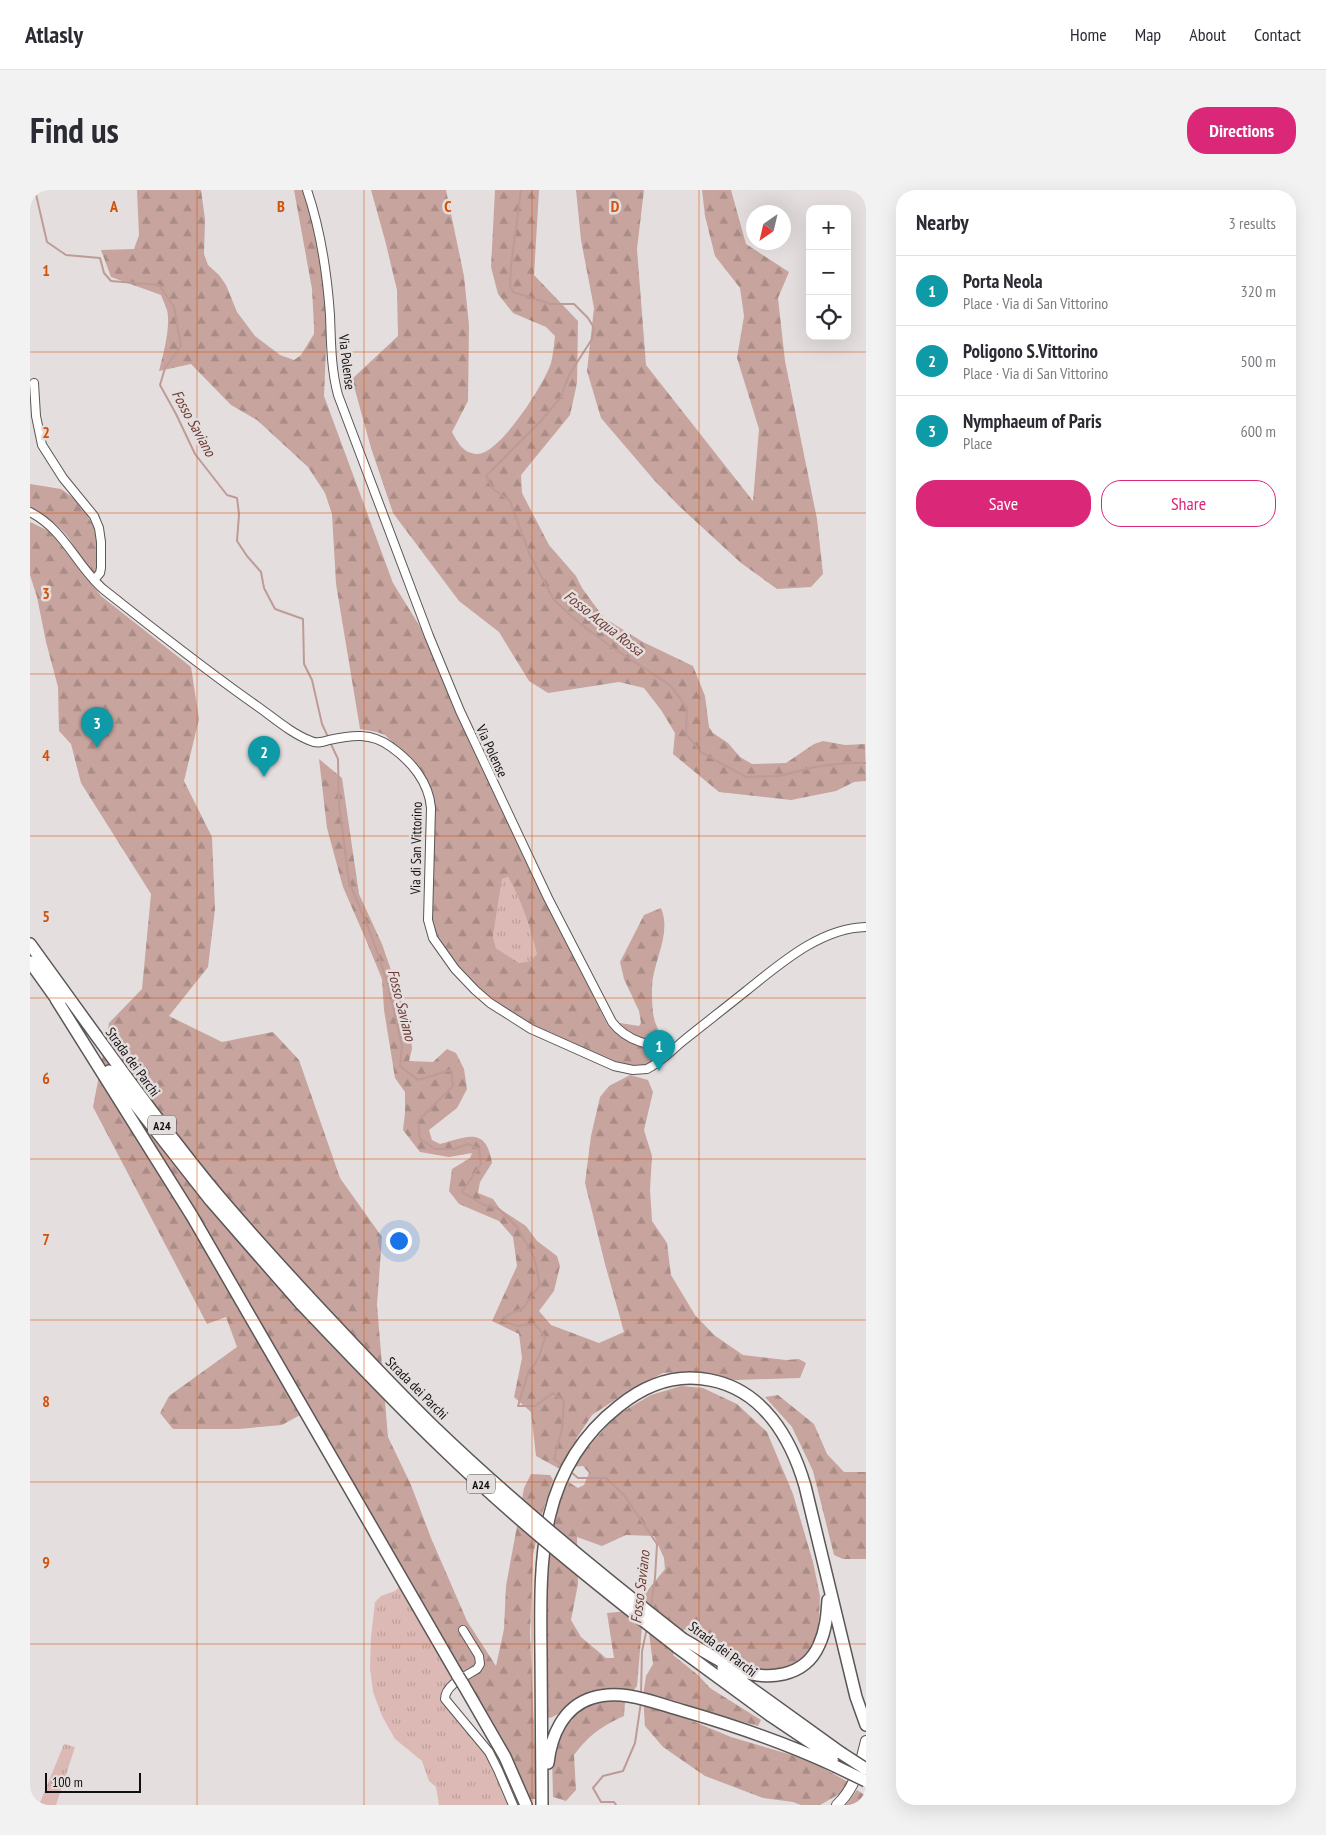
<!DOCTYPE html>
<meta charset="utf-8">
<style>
body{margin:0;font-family:"PT Sans Narrow",sans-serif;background:#f2f2f3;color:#2b2b33}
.controls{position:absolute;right:15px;top:15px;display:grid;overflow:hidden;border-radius:10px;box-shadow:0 5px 20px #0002}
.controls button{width:45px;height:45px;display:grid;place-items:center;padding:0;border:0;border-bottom:1px solid #e1e1e2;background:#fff;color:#2b2b33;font:25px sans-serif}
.compass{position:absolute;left:716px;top:15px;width:45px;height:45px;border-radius:50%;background:#fff;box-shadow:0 5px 20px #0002;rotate:214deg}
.scale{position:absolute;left:15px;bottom:12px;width:96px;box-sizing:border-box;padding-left:5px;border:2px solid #110f0f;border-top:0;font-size:14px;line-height:18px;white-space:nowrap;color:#110f0f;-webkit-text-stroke:4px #e4dfde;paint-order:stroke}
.you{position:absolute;left:368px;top:1050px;width:18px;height:18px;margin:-12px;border:4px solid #fff;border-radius:50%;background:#1a73e8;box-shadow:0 0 0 8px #1a73e833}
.badge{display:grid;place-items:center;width:32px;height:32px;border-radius:50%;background:#db2777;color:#fff;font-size:16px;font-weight:700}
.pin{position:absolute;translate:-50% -41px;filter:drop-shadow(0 1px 2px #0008)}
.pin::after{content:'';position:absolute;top:26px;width:18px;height:15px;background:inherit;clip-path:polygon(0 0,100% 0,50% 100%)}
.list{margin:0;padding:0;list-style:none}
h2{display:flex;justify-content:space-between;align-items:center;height:65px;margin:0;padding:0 20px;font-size:21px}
h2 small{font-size:16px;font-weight:400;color:#7c7c81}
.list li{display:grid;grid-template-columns:32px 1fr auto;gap:15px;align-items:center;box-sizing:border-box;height:70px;padding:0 20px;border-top:1px solid #e1e1e2}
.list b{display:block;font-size:19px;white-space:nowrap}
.list p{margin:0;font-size:16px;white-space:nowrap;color:#7c7c81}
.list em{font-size:16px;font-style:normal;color:#7c7c81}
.actions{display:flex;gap:10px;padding:15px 20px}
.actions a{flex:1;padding:11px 0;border:1px solid #db2777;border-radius:20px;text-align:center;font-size:18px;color:#db2777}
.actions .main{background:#db2777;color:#fff}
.icon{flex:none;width:28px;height:28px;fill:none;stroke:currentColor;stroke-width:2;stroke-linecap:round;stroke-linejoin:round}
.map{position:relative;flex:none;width:836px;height:1615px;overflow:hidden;border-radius:20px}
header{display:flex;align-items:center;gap:30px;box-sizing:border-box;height:70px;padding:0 25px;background:#fff;border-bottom:1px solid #e1e1e2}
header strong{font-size:24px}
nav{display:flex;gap:28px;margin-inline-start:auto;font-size:18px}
.intro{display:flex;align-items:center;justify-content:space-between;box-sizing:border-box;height:120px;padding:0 30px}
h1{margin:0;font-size:35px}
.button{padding:12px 22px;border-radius:20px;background:#db2777;color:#fff;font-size:18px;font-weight:700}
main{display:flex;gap:30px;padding:0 30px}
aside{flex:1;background:#fff;border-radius:20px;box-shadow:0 5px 20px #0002}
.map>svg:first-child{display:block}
</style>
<header>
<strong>Atlasly</strong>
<nav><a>Home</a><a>Map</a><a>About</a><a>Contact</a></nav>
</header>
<div class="intro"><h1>Find us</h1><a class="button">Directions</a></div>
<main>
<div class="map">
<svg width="836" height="1615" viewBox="0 0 836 1615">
<defs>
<pattern id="grass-tufts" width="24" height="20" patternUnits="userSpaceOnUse" patternTransform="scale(1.25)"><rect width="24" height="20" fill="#dcb9b4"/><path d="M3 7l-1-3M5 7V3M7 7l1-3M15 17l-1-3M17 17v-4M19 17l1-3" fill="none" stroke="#bc9e9a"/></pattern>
<pattern id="forest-firs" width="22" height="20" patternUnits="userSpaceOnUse" patternTransform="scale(1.25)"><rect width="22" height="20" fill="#c7a49e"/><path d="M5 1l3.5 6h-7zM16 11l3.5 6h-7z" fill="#aa8c87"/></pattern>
</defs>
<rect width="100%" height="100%" fill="#e4dfde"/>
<path fill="url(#grass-tufts)" d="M478 687C492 711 500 738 507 764L500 771 489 773 466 758 463 747 472 689Z
M370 1396 425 1490C415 1496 411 1499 410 1510L458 1566 479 1615H409L406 1597 399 1591 392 1571 365 1549 352 1526 343 1502 340 1478 341 1447 345 1412 351 1406 365 1401Z
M34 1554 45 1557 26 1615H9Z"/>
<path fill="url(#forest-firs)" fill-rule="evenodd" d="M107 0H171L175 29 174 64 178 75 189 85 196 95 207 122 225 146 250 165 264 170 271 165 284 144V136L282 99 264 0H274L291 56 293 81 297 132 294 206 363 393 397 448 515 709 577 834C591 850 609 857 628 863 625 871 620 876 612 877 581 880 486 830 461 810 436 790 408 762 400 729L404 618 400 598 385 575 355 545 347 542 330 539 306 394 302 324 295 303 278 277 227 230 201 215 161 174 129 181C133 165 141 137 137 120 135 115 133 110 131 105L81 87 71 60 104 59 109 45ZM478 687C492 711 500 738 507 764L500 771 489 773 466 758 463 747 472 689Z
M341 0H416L434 86 439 135 438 211 422 242C428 253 433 263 447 264 469 265 515 193 521 173 523 165 524 155 525 146L516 137 483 123 468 104 461 77 465 0H509L504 85 548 131 547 193 540 225 491 285 492 303 519 355 546 386 552 398 574 428 613 452 663 476 675 506 679 537 683 543 698 553 710 567 722 574 756 573 784 554 793 551 815 555 835 554 836 591 824 592 806 601 761 610 689 602 643 564 645 543 631 520 614 498 589 492 518 503 499 491 469 442 429 411 363 323 341 258 322 189 368 146 367 100 355 50Z
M546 0H614L607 59 616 175 723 311 729 239 707 168 714 126 710 98 685 66 675 26 672 0H701L716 54 759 82 748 108 755 171 787 329 793 384 781 397 747 399 711 373 649 316 624 290 571 228 557 181 564 118 551 50Z
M0 294 31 299 49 312 63 335 68 353V382L65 385C53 374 47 360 38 347 28 334 14 325 0 319Z
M0 332 23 343 71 406 161 477 169 529 154 591 182 647 185 719 178 777 139 826 192 852 243 842 269 870 310 988 352 1047 347 1115 358 1247 381 1295 401 1348 437 1431 466 1476 474 1439 476 1396 494 1298 501 1284 520 1285 523 1290 512 1324 503 1365 500 1444 507 1609H497L371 1376 281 1219 252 1235 209 1239H143L130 1223 139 1206 207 1157 196 1127 177 1134 63 917 79 833 112 799 121 704 51 593 41 554 29 541 28 497 16 452 7 407 0 385Z
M289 569 312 588 329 704 352 754 380 835 382 859 379 871 403 872 417 859 426 863 434 879 437 899 427 918 399 940 402 950 410 954C437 947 456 936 462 973L450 992 448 1003 463 1009 470 1019 496 1036 507 1051 527 1066 530 1076 524 1101 509 1121 521 1135 569 1153 594 1142 575 1074 555 993 561 946 570 907 579 896 600 885 618 890 623 902 614 940 622 966 620 1000 622 1031 637 1053 641 1085 665 1125 684 1145 713 1165 756 1170 769 1169 776 1173 770 1188 705 1190 662 1181 633 1183 600 1200 562 1225 546 1249 559 1256 587 1225 621 1205 651 1196 673 1198 707 1214 737 1242 763 1304 783 1372 790 1406 788 1446 779 1463 772 1471 759 1476 734 1482 703 1475 654 1439 643 1465 668 1485 680 1498 731 1530 728 1536 639 1512 636 1520 701 1547 779 1570 818 1592 811 1603 790 1615H771L763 1612 733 1608 675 1586 633 1557 615 1536 613 1506 616 1486 623 1474 614 1405 635 1379 634 1368 624 1346 596 1345 572 1356 547 1347 548 1394 541 1430 551 1447 576 1468H584L577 1423 598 1421 612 1437 607 1496 603 1501C587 1502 562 1500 547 1507 536 1513 534 1524 519 1528L515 1522 516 1367 525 1322 537 1291 548 1298 554 1295 559 1283 553 1276 528 1278 506 1266 501 1222 484 1207 492 1168 489 1144 462 1131 487 1076 483 1047 469 1031 429 1014 419 1001 422 979 440 968 442 963 419 967 390 962 373 940 375 923V902L365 888 354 820 352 789 336 750 313 697 297 638Z
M631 718C642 744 623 771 622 797 622 807 622 819 624 828 626 838 631 839 628 850L620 853 595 843 587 836 590 833 609 836 611 833 609 821 594 789 590 772 614 725Z
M748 1205 784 1234 797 1264 814 1282H836V1369H813L804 1365 783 1281 762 1237 735 1207Z
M584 1508 595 1512 594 1526C572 1536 559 1545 544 1565L546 1600 536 1611 523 1607 522 1565 537 1530 554 1514Z
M827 1600 836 1606V1615H816Z"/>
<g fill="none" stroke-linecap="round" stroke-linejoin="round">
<path stroke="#be9b96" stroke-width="2" d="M5 0 17 52 36 65 70 68 74 83 81 91 129 95 144 117 151 156 135 178 130 195 146 224 165 264 197 305 207 308 209 324 207 351 217 366 231 382 234 398 245 419 273 429 274 474 282 490 292 534 298 547
M491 0 481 76 480 95 483 102 521 114H544L558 128 564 138 562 149 539 185 531 207 509 233 456 286 463 299 480 311 500 365 524 410 548 432 580 456 640 495 657 518 656 544 671 562 716 587 749 586 785 577 815 573H836
M300 552 308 569 309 614 319 692 341 744 358 794 372 856 370 876 388 890 421 880 423 896 388 931 390 949 405 959H424L438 954 449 959 451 974 432 1002 452 1014 469 1019 487 1037 504 1067 510 1095 493 1118 478 1125 473 1131 487 1136 505 1134 515 1147 509 1167 497 1186 488 1216H505L523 1203 534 1211 532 1239 524 1269 533 1276
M541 1282 548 1288H576L594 1305 627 1354 625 1388 621 1418
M611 1505 612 1461 617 1438
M586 1615 584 1612H571L563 1598 573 1586 593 1581 605 1553 611 1512"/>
<g stroke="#5b5756" stroke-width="10">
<path id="minor" d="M277 0C291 41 297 82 300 125 301 152 301 179 308 205L399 446 430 521 518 708 582 832C597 852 621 856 644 858
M4 193 6 226 12 255 33 288 64 326 69 338 71 352V378L70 383 64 390
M0 322C34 339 46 375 73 399 124 439 174 479 227 516 244 528 262 544 281 551 287 554 293 552 299 550 322 545 341 542 361 557 381 571 399 592 401 618L398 730 403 748 425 779 445 800 460 813 501 839 584 876 603 880 617 879C630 873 642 860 653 851 674 834 695 818 716 801 750 774 790 738 836 737
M433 1440 449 1466 450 1474 447 1479C436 1486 415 1495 415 1509L459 1562 468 1580 483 1615"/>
</g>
<g stroke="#5b5756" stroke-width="12">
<path id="major" d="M807 1615C826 1597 830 1575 836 1551"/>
</g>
<g stroke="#5b5756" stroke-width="14">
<path id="highway" d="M0 754C58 834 115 915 177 992 209 1031 243 1068 278 1106
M0 772 30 814
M26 809 162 1026 428 1486
M79 881 181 1011 271 1114
M653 1449C671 1459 688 1471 707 1479 737 1492 775 1487 789 1455 796 1440 797 1425 798 1410
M647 1457 741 1526 808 1571
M693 1478 811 1563
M433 1494 475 1567 496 1615
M518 1573C521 1546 533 1517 562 1508 574 1504 587 1504 599 1506 618 1509 636 1516 654 1521 706 1536 756 1553 805 1576
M512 1615C512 1565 511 1514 511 1464 510 1370 507 1280 589 1216 615 1195 646 1183 680 1190 733 1200 761 1248 775 1296L826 1507 836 1535"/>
</g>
<use href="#minor" stroke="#fff" stroke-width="8"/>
<use href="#major" stroke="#fff" stroke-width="10"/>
<use href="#highway" stroke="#fff" stroke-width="11"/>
<g stroke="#5b5756" stroke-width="14" stroke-linecap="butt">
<path id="highway-bridge" d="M278 1106C319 1150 361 1195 404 1237 483 1313 567 1382 653 1449
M271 1114C317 1162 363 1211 411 1257 485 1329 566 1394 647 1457
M428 1486 433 1494
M811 1563 836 1579
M805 1576 836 1591"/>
</g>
<use href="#highway-bridge" stroke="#fff" stroke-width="11"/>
</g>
<path fill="none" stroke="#d2520c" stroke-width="1" stroke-opacity="0.55" d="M167 0V1615M334 0V1615M502 0V1615M669 0V1615M0 162H836M0 323H836M0 484H836M0 646H836M0 808H836M0 969H836M0 1130H836M0 1292H836M0 1454H836"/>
<g text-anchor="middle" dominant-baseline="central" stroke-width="5" stroke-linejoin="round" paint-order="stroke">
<g fill="#e4dfde" stroke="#504d4d" stroke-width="1">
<rect x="118" y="925.5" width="28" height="19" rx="4"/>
<rect x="437" y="1284.5" width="28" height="19" rx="4"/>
</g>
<g font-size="12" font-weight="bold" fill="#110f0f">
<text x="132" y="935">A24</text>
<text x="451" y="1294">A24</text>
</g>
<g font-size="14" fill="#110f0f" stroke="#e4dfde">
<text transform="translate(317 172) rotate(83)">Via Polense</text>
<text transform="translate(462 561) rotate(65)">Via Polense</text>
<text transform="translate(386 658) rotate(-89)">Via di San Vittorino</text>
<text transform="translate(103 872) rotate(54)">Strada dei Parchi</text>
<text transform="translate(387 1198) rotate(45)">Strada dei Parchi</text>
<text transform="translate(693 1459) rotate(37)">Strada dei Parchi</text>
</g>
<g font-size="15" font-style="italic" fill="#6d3b34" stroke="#e4dfde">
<text transform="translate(164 233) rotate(61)">Fosso Saviano</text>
<text transform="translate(574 433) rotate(38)">Fosso Acqua Rossa</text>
<text transform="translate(372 815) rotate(76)">Fosso Saviano</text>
<text transform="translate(610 1397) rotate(-83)">Fosso Saviano</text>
</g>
</g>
<g font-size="16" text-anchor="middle" font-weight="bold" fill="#d2520c" stroke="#e4dfde" stroke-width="5" stroke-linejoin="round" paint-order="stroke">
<text x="84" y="22">A</text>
<text x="251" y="22">B</text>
<text x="418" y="22">C</text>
<text x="585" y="22">D</text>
<text x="16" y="86">1</text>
<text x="16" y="248">2</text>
<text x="16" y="409">3</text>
<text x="16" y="571">4</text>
<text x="16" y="732">5</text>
<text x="16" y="894">6</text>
<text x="16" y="1055">7</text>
<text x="16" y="1217">8</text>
<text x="16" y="1378">9</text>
</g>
</svg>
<div class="controls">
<button>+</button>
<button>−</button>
<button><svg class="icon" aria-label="locate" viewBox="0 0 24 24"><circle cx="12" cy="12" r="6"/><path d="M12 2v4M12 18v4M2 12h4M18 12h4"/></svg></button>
</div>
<svg class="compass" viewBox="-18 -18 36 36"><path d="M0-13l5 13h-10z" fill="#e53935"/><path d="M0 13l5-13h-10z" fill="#7c7c81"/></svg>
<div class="scale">100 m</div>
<div class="you"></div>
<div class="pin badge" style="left:629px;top:881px;background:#0f9aa8">1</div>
<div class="pin badge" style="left:234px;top:587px;background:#0f9aa8">2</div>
<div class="pin badge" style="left:67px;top:558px;background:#0f9aa8">3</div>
</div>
<aside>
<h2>Nearby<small>3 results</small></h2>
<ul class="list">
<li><span class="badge" style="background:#0f9aa8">1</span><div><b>Porta Neola</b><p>Place · Via di San Vittorino</p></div><em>320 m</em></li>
<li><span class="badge" style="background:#0f9aa8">2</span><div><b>Poligono S.Vittorino</b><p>Place · Via di San Vittorino</p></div><em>500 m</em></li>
<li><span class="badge" style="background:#0f9aa8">3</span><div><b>Nymphaeum of Paris</b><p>Place</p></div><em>600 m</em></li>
</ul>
<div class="actions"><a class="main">Save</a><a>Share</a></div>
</aside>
</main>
